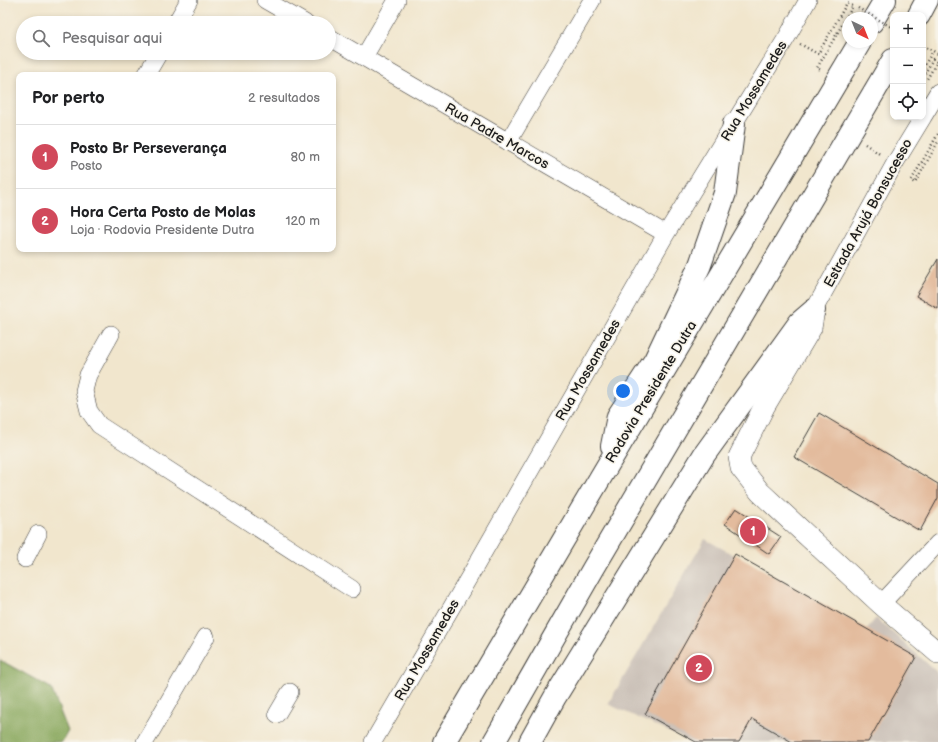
<!DOCTYPE html>
<html lang="pt">
<meta charset="utf-8">
<style>
body{margin:0;font-family:"Balsamiq Sans",sans-serif;background:#f6f6f6;color:#202124}
.controls{position:absolute;right:12px;top:12px;display:grid;overflow:hidden;border-radius:8px;box-shadow:0 2px 6px #0003}
.controls button{width:36px;height:36px;display:grid;place-items:center;padding:0;border:0;border-bottom:1px solid #e0e0e0;background:#fff;color:#202124;font:20px sans-serif}
.compass{position:absolute;left:842px;top:12px;width:36px;height:36px;border-radius:50%;background:#fff;box-shadow:0 2px 6px #0003;rotate:137deg}
.you{position:absolute;left:623px;top:391px;width:14px;height:14px;margin:-10px;border:3px solid #fff;border-radius:50%;background:#1a73e8;box-shadow:0 0 0 6px #1a73e833}
.badge{display:grid;place-items:center;width:26px;height:26px;border-radius:50%;background:#d1495b;color:#fff;font-size:13px;font-weight:700}
.pin{position:absolute;translate:-50% -50%;border:2px solid #fff;box-shadow:0 1px 4px #0006}
.list{margin:0;padding:0;list-style:none}
h2{display:flex;justify-content:space-between;align-items:center;height:52px;margin:0;padding:0 16px;font-size:17px}
h2 small{font-size:13px;font-weight:400;color:#757577}
.list li{display:grid;grid-template-columns:26px 1fr auto;gap:12px;align-items:center;box-sizing:border-box;height:64px;padding:0 16px;border-top:1px solid #e0e0e0}
.list b{display:block;font-size:15px;white-space:nowrap}
.list p{margin:0;font-size:13px;white-space:nowrap;color:#757577}
.list em{font-size:13px;font-style:normal;color:#757577}
.icon{flex:none;width:22px;height:22px;fill:none;stroke:currentColor;stroke-width:2;stroke-linecap:round;stroke-linejoin:round}
.map{position:relative;flex:none;width:938px;height:742px;overflow:hidden}
.search{position:absolute;background:#fff;box-shadow:0 2px 6px #0003;left:16px;top:16px;width:320px;height:44px;display:flex;align-items:center;gap:10px;box-sizing:border-box;padding:0 14px;border-radius:22px;color:#757577;font-size:15px}
.panel{position:absolute;background:#fff;box-shadow:0 2px 6px #0003;left:16px;top:72px;width:320px;height:180px;border-radius:8px}
.map>svg:first-child{display:block}
</style>
<div class="map">
<svg width="938" height="742" viewBox="0 0 938 742">
<rect width="100%" height="100%" fill="#f7f3e8"/>
<filter id="ink" filterUnits="userSpaceOnUse"><feTurbulence type="fractalNoise" baseFrequency=".025" numOctaves="2"/><feDisplacementMap in="SourceGraphic" scale="8" xChannelSelector="R" yChannelSelector="G"/><feConvolveMatrix kernelMatrix="1 2 1 2 8 2 1 2 1" color-interpolation-filters="sRGB"/></filter>
<filter id="wash" filterUnits="userSpaceOnUse"><feTurbulence type="fractalNoise" baseFrequency=".012" numOctaves="4" result="noise"/><feDisplacementMap in="SourceGraphic" scale="16" xChannelSelector="R" yChannelSelector="G"/><feGaussianBlur stdDeviation="0.9" result="paint"/><feColorMatrix in="noise" values="0 0 0 0 0 0 0 0 0 0 0 0 0 0 0 0 0 1.4 0 .05"/><feComposite in="paint" operator="in"/></filter>
<g filter="url(#wash)">
<rect width="100%" height="100%" fill="#f1e6cd"/>
<path fill="#ccc2b9" d="M705 539 867 629 876 618 938 673V742H691L608 704Z"/>
<path fill="#86a65a" stroke="#51613b" d="M0 660 51 688 68 731 62 742H0Z"/>
<g id="blocks">
<path fill="#e3bb9d" d="M938 259V309L916 296Z
M819 413 938 484V498L920 531 794 457Z
M736 508 781 537 769 554 725 524Z
M735 554 916 657 868 742H792L752 719 739 742H696L645 714Z"/>
</g>
</g>
<g filter="url(#ink)">
<use href="#blocks" fill-opacity="0" stroke="#3c3a37" stroke-width="1"/>
<g fill="none" stroke-linecap="round" stroke-linejoin="round">
<g stroke="#3c3a37" stroke-width="18">
<path id="minor" d="M265 0 305 23
M176 23 189 0
M329 37 666 234
M364 57 397 0
M146 75 159 53
M923 117 938 92
M508 142 592 0
M814 310 895 163 923 117
M111 334 88 375 84 391 89 411 99 425 352 589
M25 559 38 534
M881 604 938 543
M277 714 290 692
M145 742 206 637
M373 742 475 567 666 234 787 37 808 0"/>
</g>
<g stroke="#3c3a37" stroke-width="22">
<path id="major" d="M814 310 811 328 764 407 739 457 741 468 760 492 881 604 938 653"/>
</g>
<g stroke="#3c3a37" stroke-width="24">
<path id="highway" d="M919 15 927 0
M872 22 885 0
M612 446 618 416 655 360 700 265 725 193 734 124
M444 742 609 463 860 42
M494 742 593 569 893 60
M530 742 555 697 704 455 800 322 814 310"/>
</g>
<path stroke="#3c3a37" stroke-width="2.5" stroke-dasharray="1 3" stroke-linecap="butt" d="M800 44 818 54 847 3 853 6 817 68 821 70
M923 45 938 54
M923 68 933 51
M923 77 933 59 937 62 927 79
M938 134 911 181 915 183 938 142
M865 144 881 155"/>
<use href="#minor" stroke="#fff" stroke-width="17"/>
<use href="#major" stroke="#fff" stroke-width="21"/>
<use href="#highway" stroke="#fff" stroke-width="22"/>
<path stroke="#3c3a37" stroke-width="2.5" stroke-dasharray="1 3" stroke-linecap="butt" d="M858 8 893 28"/>
</g>
</g>
<g text-anchor="middle" dominant-baseline="central" stroke-width="3" stroke-linejoin="round" paint-order="stroke">
<g font-size="14" fill="#1c1c1c" stroke="#f7f3e8">
<text transform="translate(754 91) rotate(-59)">Rua Mossamedes</text>
<text transform="translate(497 136) rotate(30)">Rua Padre Marcos</text>
<text transform="translate(868 213) rotate(-61)">Estrada Arujá Bonsucesso</text>
<text transform="translate(588 370) rotate(-60)">Rua Mossamedes</text>
<text transform="translate(651 392) rotate(-59)">Rodovia Presidente Dutra</text>
<text transform="translate(427 650) rotate(-60)">Rua Mossamedes</text>
</g>
</g>
</svg>
<div class="controls">
<button>+</button>
<button>−</button>
<button><svg class="icon" aria-label="locate" viewBox="0 0 24 24"><circle cx="12" cy="12" r="6"/><path d="M12 2v4M12 18v4M2 12h4M18 12h4"/></svg></button>
</div>
<svg class="compass" viewBox="-18 -18 36 36"><path d="M0-13l5 13h-10z" fill="#e53935"/><path d="M0 13l5-13h-10z" fill="#757577"/></svg>
<div class="you"></div>
<div class="pin badge" style="left:753px;top:531px">1</div>
<div class="pin badge" style="left:699px;top:668px">2</div>
<div class="search"><svg class="icon" aria-label="search" viewBox="0 0 24 24"><circle cx="10" cy="10" r="6"/><path d="M15 15l6 6"/></svg>Pesquisar aqui</div>
<section class="panel">
<h2>Por perto<small>2 resultados</small></h2>
<ul class="list">
<li><span class="badge">1</span><div><b>Posto Br Perseverança</b><p>Posto</p></div><em>80 m</em></li>
<li><span class="badge">2</span><div><b>Hora Certa Posto de Molas</b><p>Loja · Rodovia Presidente Dutra</p></div><em>120 m</em></li>
</ul>
</section>
</div>
